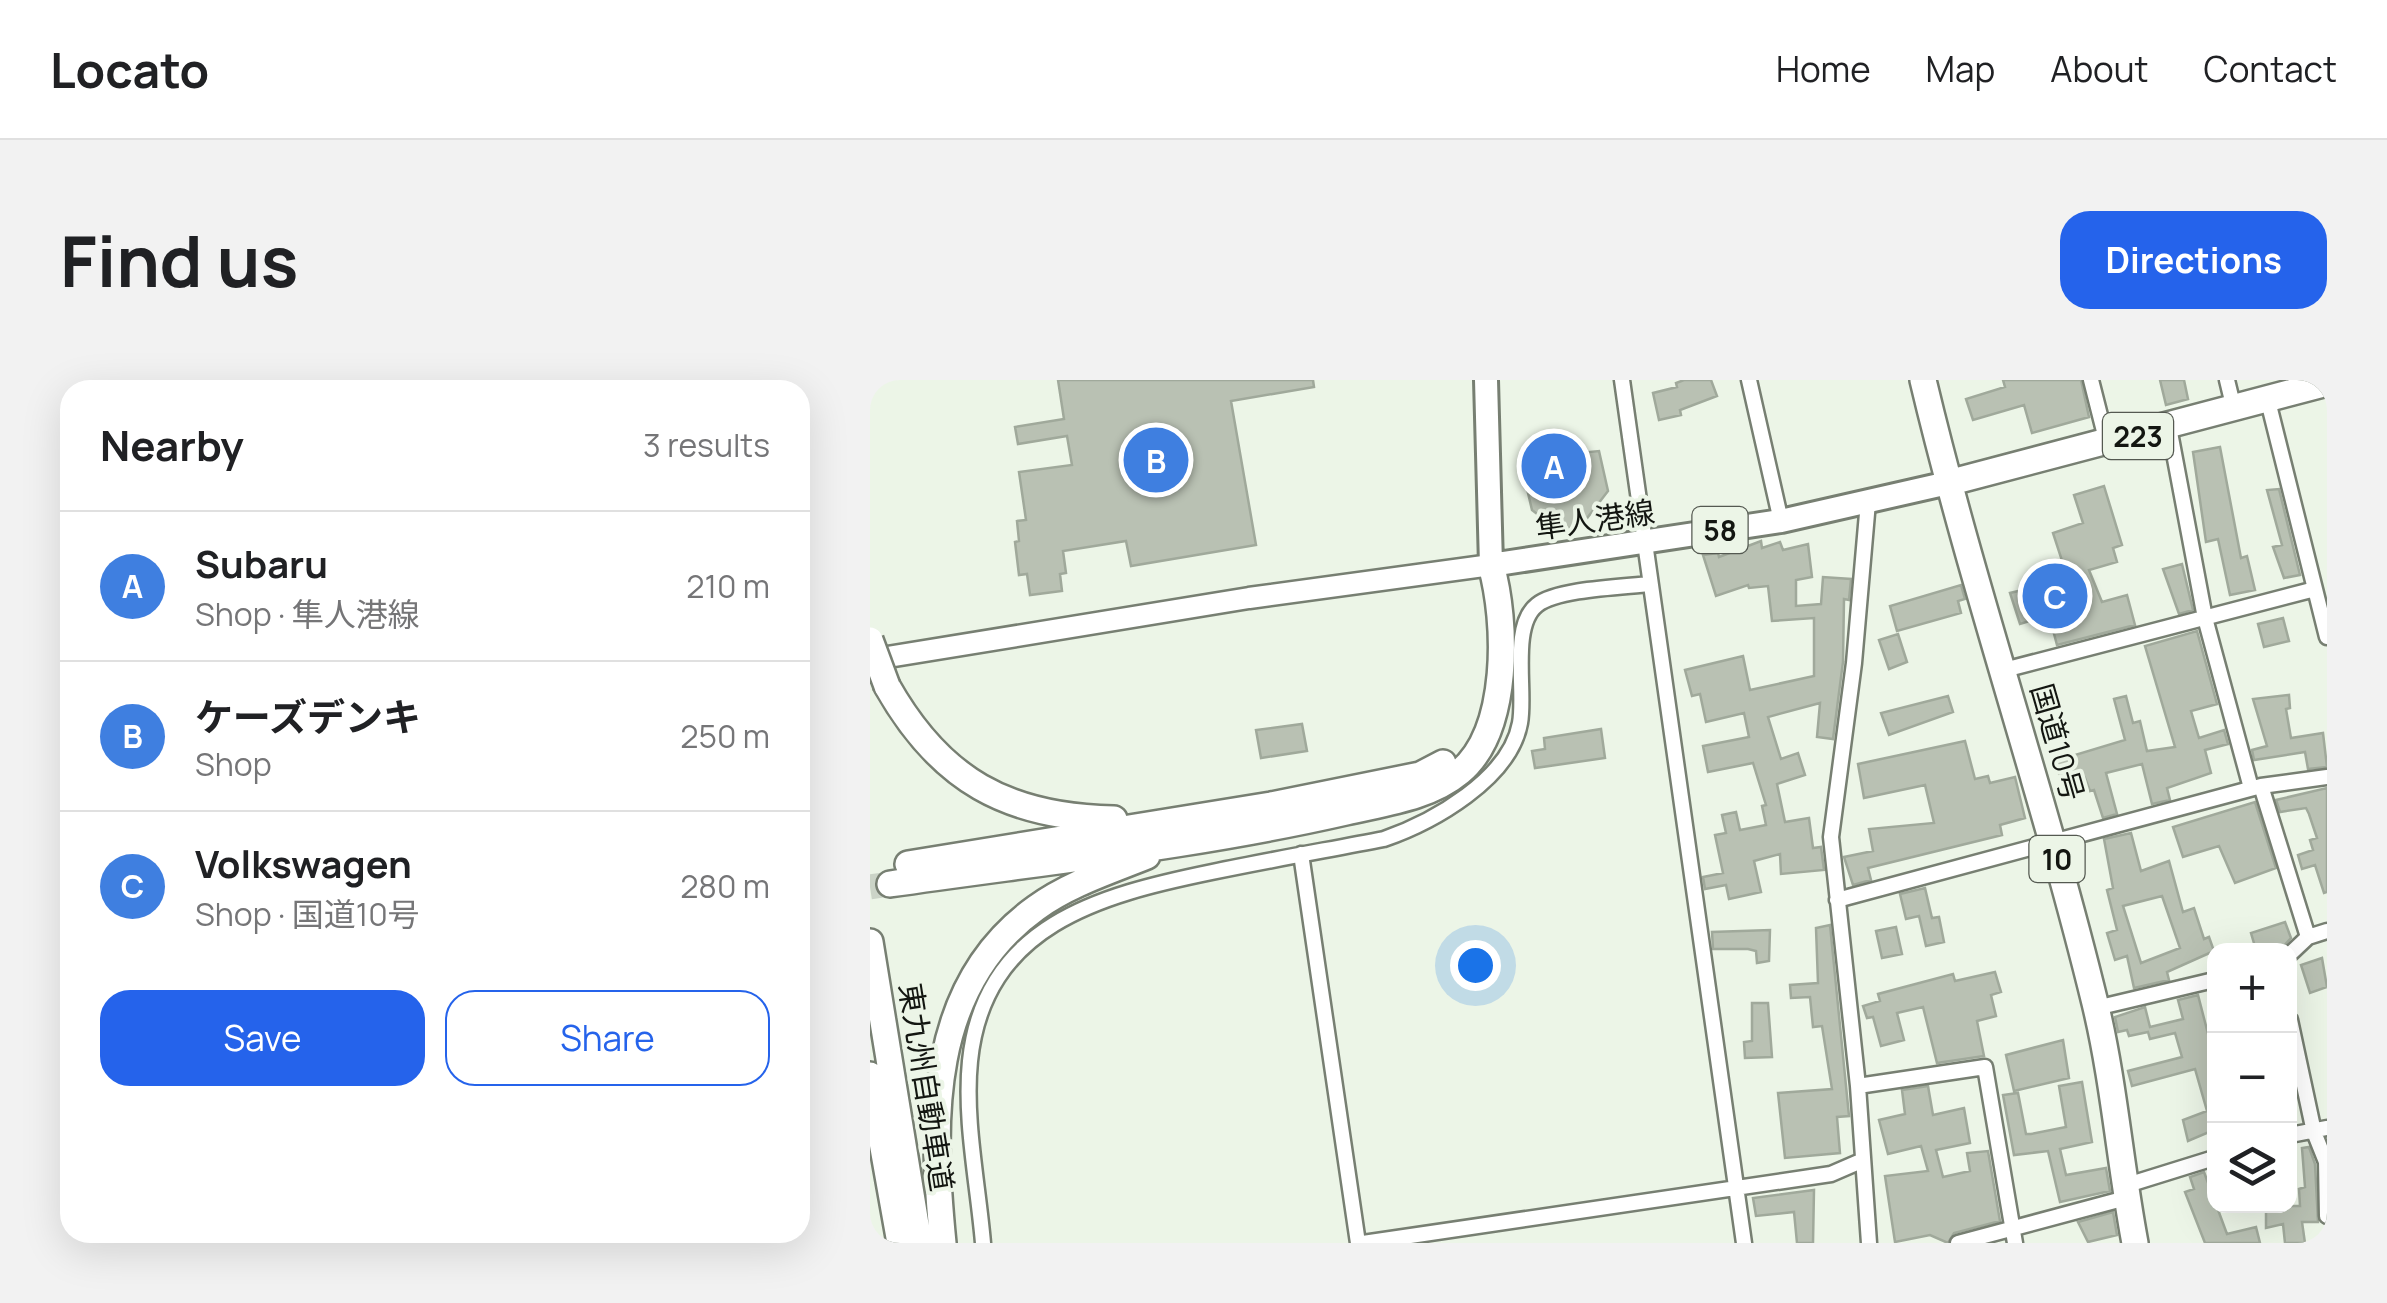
<!DOCTYPE html>
<meta charset="utf-8">
<style>
body{margin:0;font-family:Manrope,"Noto Sans JP",sans-serif;background:#f2f2f2;color:#202124}
.controls{position:absolute;right:30px;bottom:30px;display:grid;overflow:hidden;border-radius:20px;box-shadow:0 10px 40px #0002}
.controls button{width:90px;height:90px;display:grid;place-items:center;padding:0;border:0;border-bottom:2px solid #e0e0e0;background:#fff;color:#202124;font:50px sans-serif}
.you{position:absolute;left:605px;top:585px;width:35px;height:35px;margin:-25px;border:8px solid #fff;border-radius:50%;background:#1a73e8;box-shadow:0 0 0 15px #1a73e833}
.badge{display:grid;place-items:center;width:65px;height:65px;border-radius:50%;background:#2563eb;color:#fff;font-size:32px;font-weight:700}
.pin{position:absolute;translate:-50% -50%;border:5px solid #fff;box-shadow:0 2px 10px #0006}
.list{margin:0;padding:0;list-style:none}
h2{display:flex;justify-content:space-between;align-items:center;height:130px;margin:0;padding:0 40px;font-size:42px}
h2 small{font-size:32px;font-weight:400;color:#757577}
.list li{display:grid;grid-template-columns:65px 1fr auto;gap:30px;align-items:center;box-sizing:border-box;height:150px;padding:0 40px;border-top:2px solid #e0e0e0}
.list b{display:block;font-size:38px;white-space:nowrap}
.list p{margin:0;font-size:32px;white-space:nowrap;color:#757577}
.list em{font-size:32px;font-style:normal;color:#757577}
.actions{display:flex;gap:20px;padding:30px 40px}
.actions a{flex:1;padding:22px 0;border:2px solid #2563eb;border-radius:30px;text-align:center;font-size:35px;color:#2563eb}
.actions .main{background:#2563eb;color:#fff}
.icon{flex:none;width:55px;height:55px;fill:none;stroke:currentColor;stroke-width:2;stroke-linecap:round;stroke-linejoin:round}
.map{position:relative;flex:none;width:1457px;height:863px;overflow:hidden;border-radius:30px}
header{display:flex;align-items:center;gap:60px;box-sizing:border-box;height:140px;padding:0 50px;background:#fff;border-bottom:2px solid #e0e0e0}
header strong{font-size:48px}
nav{display:flex;gap:55px;margin-inline-start:auto;font-size:35px}
.intro{display:flex;align-items:center;justify-content:space-between;box-sizing:border-box;height:240px;padding:0 60px}
h1{margin:0;font-size:70px}
.button{padding:25px 45px;border-radius:30px;background:#2563eb;color:#fff;font-size:35px;font-weight:700}
main{display:flex;gap:60px;padding:0 60px}
aside{flex:1;background:#fff;border-radius:30px;box-shadow:0 10px 40px #0002}
.map>svg:first-child{display:block}
</style>
<header>
<strong>Locato</strong>
<nav><a>Home</a><a>Map</a><a>About</a><a>Contact</a></nav>
</header>
<div class="intro"><h1>Find us</h1><a class="button">Directions</a></div>
<main>
<aside>
<h2>Nearby<small>3 results</small></h2>
<ul class="list">
<li><span class="badge" style="background:#3f7fe0">A</span><div><b>Subaru</b><p>Shop · 隼人港線</p></div><em>210 m</em></li>
<li><span class="badge" style="background:#3f7fe0">B</span><div><b>ケーズデンキ</b><p>Shop</p></div><em>250 m</em></li>
<li><span class="badge" style="background:#3f7fe0">C</span><div><b>Volkswagen</b><p>Shop · 国道10号</p></div><em>280 m</em></li>
</ul>
<div class="actions"><a class="main">Save</a><a>Share</a></div>
</aside>
<div class="map">
<svg width="1457" height="863" viewBox="0 0 1457 863">
<rect width="100%" height="100%" fill="#ecf5e7"/>
<path fill="#b9c1b3" stroke="#a0a99b" stroke-width="2.5" fill-rule="evenodd" d="M188 0H443L444 7 361 21 386 165 261 186 256 161 193 171 196 193 190 194 192 211 160 215 157 194 149 195 145 162 149 161 147 141 156 140 149 92 202 85 197 56 148 64 145 47 194 39Z
M814 0H841L847 16 810 30 811 35 789 40 783 13 807 7 806 3Z
M1133 0H1211L1219 37 1162 53 1154 25 1103 40 1096 19 1135 7Z
M1290 0H1314L1318 19 1296 25Z
M1350 67 1371 178 1377 176 1385 210 1360 215 1348 159 1336 162 1323 72Z
M729 71 738 111 711 146 688 150 662 130 650 79Z
M1234 106 1252 165 1243 168 1247 182 1219 190 1232 222 1257 215 1265 245 1187 265 1179 235 1150 244 1140 213 1198 199 1183 153 1213 143 1204 115Z
M1409 109 1430 195 1414 198 1403 167 1412 165 1397 110Z
M891 161 892 168 910 162 913 170 938 164 942 197 926 200V226L951 224 953 197 981 199 979 220 974 219 973 282 963 359 947 357 950 323 898 337 911 379 928 373 935 395 907 404 915 442 939 438 943 468 951 467 954 490 911 494 910 474 884 481 891 512 859 519 856 505 835 509 833 497 853 493 845 455 856 453 852 435 866 432 870 450 896 445 892 426 896 425 883 383 838 392 833 366 879 357 874 333 836 342 830 314 822 316 815 290 873 276 880 310 944 296V238L902 241 898 206 879 208 878 205 846 216 833 175 848 173 849 177Z
M1312 184 1323 230 1309 234 1293 189Z
M1091 205 1095 219 1088 221 1091 233 1027 251 1020 226Z
M1413 238 1419 261 1394 267 1388 244Z
M1327 251 1347 324 1321 331 1329 358 1354 350 1358 364 1335 370 1341 393 1297 408 1300 420 1282 424 1272 384 1236 393 1247 434 1233 438 1224 410 1220 411 1215 398 1210 400 1208 391 1190 397 1185 381 1255 360 1244 319 1256 316 1263 343 1270 341 1277 371 1305 367 1275 266Z
M1028 254 1037 282 1019 289 1009 260Z
M1419 315 1420 328 1416 329 1421 358 1453 353 1457 387 1438 389 1435 372 1384 380 1382 370 1397 366 1383 319Z
M1078 316 1083 332 1019 355 1011 333Z
M432 344 437 371 391 378 386 350Z
M731 349 735 378 665 388 662 371 675 369 674 358Z
M1095 361 1105 399 1118 396 1120 403 1145 397 1155 438 1130 445 1132 455 998 488 1001 500 983 505 974 477 1003 471 999 449 1064 443 1055 405 994 418 988 384Z
M1457 408V512L1454 513 1445 485 1432 489 1428 475 1443 470 1440 460 1447 458 1439 434 1436 428 1410 432 1406 420Z
M1385 422 1406 488 1365 503 1349 466 1313 477 1303 447Z
M1261 453 1271 491 1299 481 1313 532 1324 528 1334 559 1339 557 1344 571 1297 592 1299 600 1264 608 1257 576 1245 580 1237 553 1247 550 1237 510 1243 508 1234 459ZM1292 516 1310 568 1271 583 1253 526Z
M1055 508 1062 538 1069 537 1074 562 1056 566 1049 536 1036 539 1030 514Z
M1415 542 1421 558 1410 570H1386L1381 553Z
M960 545 979 736 967 737 970 773 915 778 908 713 962 709 952 646 943 647 940 617 921 618 920 605 948 603 946 548Z
M1026 547 1032 574 1012 578 1006 551Z
M900 550 899 581 887 583 886 571 878 569H843L842 552Z
M1452 578 1457 607 1440 613 1431 585Z
M1125 592 1131 612 1121 615 1126 636 1107 641 1114 676 1067 683 1053 627 1027 633 1034 660 1011 666 1003 637 997 638 993 626 1010 621 1008 614 1083 594 1085 601Z
M1328 615 1344 677 1340 680 1344 750 1318 761 1313 740 1337 731 1325 689 1262 706 1258 691 1312 677 1305 653 1280 659 1278 652 1259 656 1257 650 1248 652 1245 637 1275 627 1280 647 1313 639 1308 620Z
M882 623H898L902 677 875 678 874 662 882 661Z
M1193 660 1199 698 1144 711 1136 675Z
M1212 702 1222 762 1190 769 1196 795 1236 788 1240 811 1190 822 1178 771 1144 775 1133 715 1148 713 1156 754H1161L1196 747 1189 706Z
M1058 706 1063 735 1094 728 1100 763 1066 770 1073 797 1100 791 1097 773 1118 771 1130 841 1084 853 1078 863 1060 855 1025 862 1015 796 1058 791 1051 766 1018 774 1009 740 1035 734 1032 710Z
M1439 767 1445 784 1448 842H1432L1435 863H1415L1413 844 1396 848V826H1430L1429 809 1435 807 1432 768Z
M1334 792 1357 854 1386 847 1390 863H1335L1315 812 1324 809 1320 797Z
M944 810 943 863H927L924 832 886 836 883 818Z
M1243 832 1247 855 1218 862 1208 842Z"/>
<g fill="none" stroke-linecap="round" stroke-linejoin="round">
<path stroke="#cbd4c7" stroke-width="25" stroke-dasharray="25 12" stroke-linecap="butt" d="M0 507 20 504"/>
<g stroke="#777f72" stroke-width="19">
<path id="street" d="M752 0 874 863
M879 0 911 141
M1221 0 1237 63
M1357 0 1364 29
M1398 21 1457 257
M1299 47 1335 238 1381 408
M998 122 984 283 961 457 988 706 999 863
M1134 290 1445 209
M1391 406 1438 557 1420 574
M431 474 488 863
M967 520 1391 406 1457 397
M1438 557 1457 551
M1226 628 1344 600
M1420 640 1444 752 1456 782 1457 836
M988 706 1115 687 1145 863
M1420 755 1457 748
M1254 806 1344 778
M113 863C108 804 94 739 100 681 114 545 230 515 342 492 400 480 457 470 514 459 563 442 640 399 650 343 656 312 640 246 667 225 687 209 752 207 779 204
M493 863 961 794 991 781
M1088 863 1256 818"/>
</g>
<g stroke="#777f72" stroke-width="25">
<path id="secondary" d="M0 280 379 218 621 185"/>
</g>
<g stroke="#777f72" stroke-width="28">
<path id="primary" d="M616 0 621 185 911 141 1078 103"/>
</g>
<g stroke="#777f72" stroke-width="30">
<path id="highway" d="M1053 0C1103 210 1174 414 1225 623 1244 701 1250 784 1265 863
M1078 103 1457 3
M17 306C70 400 137 437 244 439
M38 484 401 425 550 395 573 383
M20 504C172 482 327 466 476 432 514 423 559 418 590 392 640 350 637 242 621 185
M0 562 49 863
M0 695 30 863
M73 863C61 742 57 606 166 528 199 504 240 491 277 476"/>
</g>
<use href="#street" stroke="#fff" stroke-width="14"/>
<use href="#secondary" stroke="#fff" stroke-width="20"/>
<use href="#primary" stroke="#fff" stroke-width="22"/>
<use href="#highway" stroke="#fff" stroke-width="25"/>
<g stroke="#777f72" stroke-width="30" stroke-linecap="butt">
<path id="highway-bridge" d="M0 260 17 306"/>
</g>
<use href="#highway-bridge" stroke="#fff" stroke-width="25"/>
</g>
<g text-anchor="middle" dominant-baseline="central" stroke-width="8" stroke-linejoin="round" paint-order="stroke">
<g fill="#ecf5e7" stroke="#545951" stroke-width="2.5">
<rect x="1233" y="33" width="70" height="46" rx="8"/>
<rect x="822.5" y="127" width="55" height="46" rx="8"/>
<rect x="1159.5" y="456" width="55" height="46" rx="8"/>
</g>
<g font-size="28" font-weight="bold" fill="#131611">
<text x="1268" y="56">223</text>
<text x="850" y="150">58</text>
<text x="1187" y="479">10</text>
</g>
<g font-size="30" fill="#131611" stroke="#ecf5e7">
<text transform="translate(725 139) rotate(-8)">隼人港線</text>
<text transform="translate(1188 362) rotate(74)">国道10号</text>
<text transform="translate(57 707) rotate(81)">東九州自動車道</text>
</g>
</g>
</svg>
<div class="controls">
<button>+</button>
<button>−</button>
<button><svg class="icon" aria-label="layers" viewBox="0 0 24 24"><path d="M12 4l9 5-9 5-9-5zM3 14l9 5 9-5"/></svg></button>
</div>
<div class="you"></div>
<div class="pin badge" style="left:684px;top:86px;background:#3f7fe0">A</div>
<div class="pin badge" style="left:286px;top:80px;background:#3f7fe0">B</div>
<div class="pin badge" style="left:1185px;top:216px;background:#3f7fe0">C</div>
</div>
</main>
